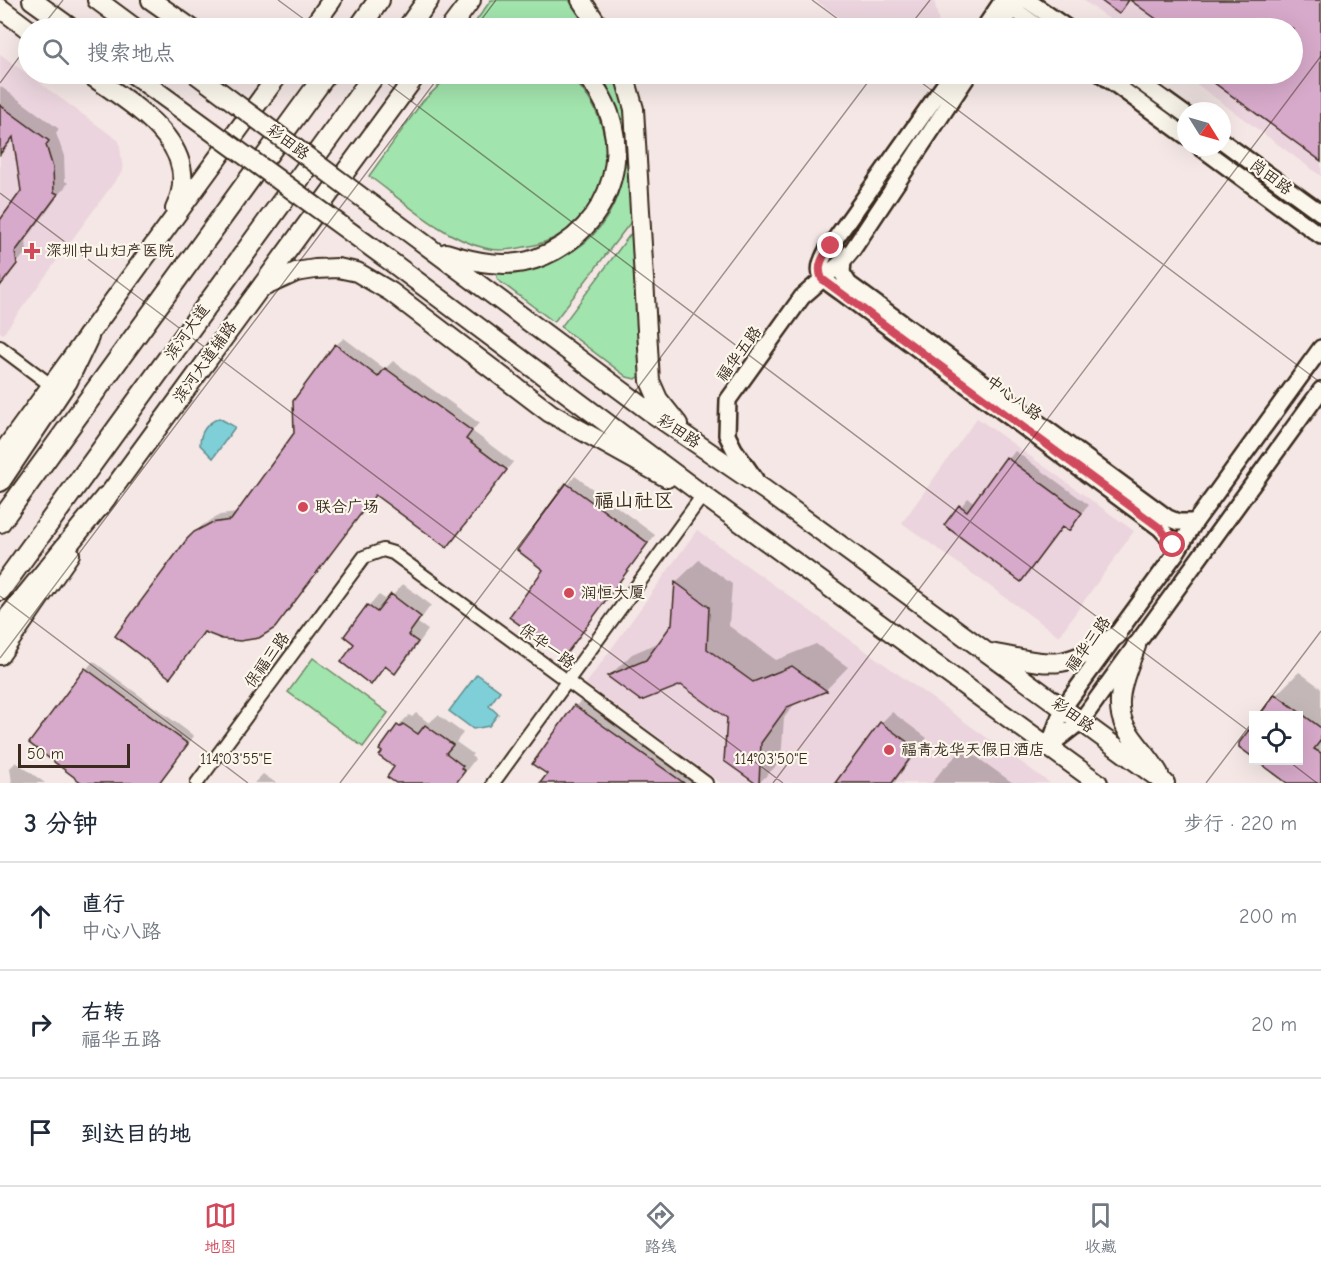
<!DOCTYPE html>
<html lang="zh">
<meta charset="utf-8">
<style>
body{margin:0;font-family:"Comic Neue","LXGW WenKai TC",sans-serif;background:#f2f2f3;color:#1f2937}
.controls{position:absolute;right:18px;bottom:18px;display:grid;overflow:hidden;border-radius:0px;box-shadow:0 6px 24px #0002}
.controls button{width:54px;height:54px;display:grid;place-items:center;padding:0;border:0;border-bottom:2px solid #e0e1e3;background:#fff;color:#1f2937;font:30px sans-serif}
.compass{position:absolute;left:1177px;top:102px;width:54px;height:54px;border-radius:50%;background:#fff;box-shadow:0 6px 24px #0002;rotate:127deg}
.scale{position:absolute;left:18px;bottom:15px;width:112px;box-sizing:border-box;padding-left:6px;border:3px solid #3b2a1e;border-top:0;font-size:16px;line-height:21px;white-space:nowrap;color:#3b2a1e;-webkit-text-stroke:4px #fbf7ec;paint-order:stroke}
.stop{position:absolute;width:18px;height:18px;margin:-14px;border:4px solid #d1495b;border-radius:50%;background:#fff}
.stop.end{background:#d1495b;border-color:#fff;box-shadow:0 2px 6px #0008}
.list{margin:0;padding:0;list-style:none}
h2{display:flex;justify-content:space-between;align-items:center;height:78px;margin:0;padding:0 24px;font-size:26px}
h2 small{font-size:20px;font-weight:400;color:#747a83}
.list li{display:grid;grid-template-columns:39px 1fr auto;gap:18px;align-items:center;box-sizing:border-box;height:108px;padding:0 24px;border-top:2px solid #e0e1e3}
.list b{display:block;font-size:22px;white-space:nowrap}
.list p{margin:0;font-size:20px;white-space:nowrap;color:#747a83}
.list em{font-size:20px;font-style:normal;color:#747a83}
.icon{flex:none;width:33px;height:33px;fill:none;stroke:currentColor;stroke-width:2;stroke-linecap:round;stroke-linejoin:round}
.map{position:relative;flex:none;width:1321px;height:783px;overflow:hidden}
.search{position:absolute;background:#fff;box-shadow:0 6px 24px #0002;left:18px;right:18px;top:18px;height:66px;display:flex;align-items:center;gap:15px;box-sizing:border-box;padding:0 21px;border-radius:33px;color:#747a83;font-size:22px}
.sheet{height:402px;background:#fff}
nav{display:flex;justify-content:space-around;align-items:center;box-sizing:border-box;height:84px;border-top:2px solid #e0e1e3;background:#fff;font-size:16px;color:#747a83}
nav a{display:grid;justify-items:center;gap:3px}
nav .on{color:#d1495b}
.map>svg:first-child{display:block}
</style>
<div class="map">
<svg width="1321" height="783" viewBox="0 0 1321 783">
<rect width="100%" height="100%" fill="#f4e7e5"/>
<filter id="ink" filterUnits="userSpaceOnUse"><feTurbulence type="fractalNoise" baseFrequency=".0167" numOctaves="2"/><feDisplacementMap in="SourceGraphic" scale="12" xChannelSelector="R" yChannelSelector="G"/><feConvolveMatrix kernelMatrix="1 2 1 2 8 2 1 2 1" color-interpolation-filters="sRGB"/></filter>
<g filter="url(#ink)">
<path fill="#ebd4dd" d="M815 0H934L939 23 852 27Z
M1083 0H1321V176L1183 74H1292V28H1122Z
M0 54 119 141 123 170 3 334 0 332Z
M977 418 1134 531 1059 636 902 523Z
M697 530 1050 783H721L586 684Z"/>
<path fill="#a2e4ad" stroke="#6e8766" stroke-width="1.5" d="M491 0H569L590 28H471Z
M451 74H567C590 94 603 118 606 148 607 154 609 161 608 166 602 206 568 239 530 246 515 249 499 252 485 248 444 239 402 200 369 176L422 102Z
M600 74H616L627 107 637 214 554 322 498 280 496 274 497 272C523 267 549 265 573 251 634 213 637 129 600 74Z
M638 224 642 376 635 379 627 377 561 327Z
M313 658 388 713 363 747 288 692Z"/>
<path fill="#7ecfd8" stroke="#638d8e" stroke-width="1.5" d="M219 418 235 427 213 458 200 445C200 431 207 423 219 418Z
M477 674 500 691 489 706 498 714 489 726 473 729 449 711Z"/>
<path fill="#0003" d="M1133 0H1321V160L1205 74H1292V28H1171Z
M0 86 59 129 56 133 64 156 65 181 68 183 26 240 27 251 3 280 0 278V222L23 192 15 137 0 156Z
M344 338 385 369 393 361 479 423 472 431 513 462 447 546 376 494 282 619 274 627 205 630 170 676 188 540 203 525 220 515 237 513 296 434 336 345Z
M1015 451 1089 505 1068 529 1063 526 1021 580 946 525 968 498 975 503Z
M575 476 655 535 563 655 546 569 519 550Z
M699 560 732 584 729 626 776 660 816 644 848 667 826 690 796 702 784 718 781 761 759 783 728 717 681 683 609 676 632 654 662 641 674 625 676 582Z
M403 584 431 605 418 623 428 630 406 661 395 672 387 666 371 683 357 644 368 606 379 595 388 601Z
M93 661 194 736 159 783H85L31 743Z
M1299 672 1321 688V783H1289L1298 760V716H1261L1276 695Z
M587 694 711 783H542L549 774 534 763 576 706Z
M892 712 927 738 894 783H837L881 723Z
M416 713 429 723 438 715 463 733 456 742 473 754 471 756 475 759 457 783H399L396 767 398 726 409 715 412 717Z
M964 748 1013 783H932L941 771Z
M16 762 45 783H12L10 768Z
M263 774 276 783H254Z"/>
<path fill="#d7a9ca" stroke="#3b2a1e" stroke-width="1.5" d="M1100 0H1129L1119 14Z
M1130 0H1321V161L1202 74H1293V28H1169Z
M0 105 49 141 46 145 53 168 54 192 58 194 15 252 17 264 0 286V220L21 191 13 137 0 154Z
M335 344 378 377 385 368 472 431 466 439 507 470 447 548 375 495 275 628 259 638 240 641 222 639 204 632 170 678 115 636 187 539 194 532 211 523 231 520 294 433 293 401Z
M1006 457 1082 513 1069 531 1062 527 1021 582 944 525 959 505 967 511Z
M566 483 648 543 564 657 509 617 543 570 517 550Z
M675 582 709 607 707 649 753 682 792 666 827 691 787 707 761 743 759 783H755L724 761 727 718 681 685 641 701 607 676 646 660 672 624Z
M391 594 421 617 408 635 418 642 395 674 385 666 371 685 341 662 354 644 344 636 367 605 377 612Z
M85 668 188 744 159 783H82L29 743Z
M1275 694 1321 728V740L1314 749 1321 753V783H1287L1256 760H1299V716H1259Z
M574 705 684 783H540L547 774 532 764Z
M880 722 917 749 892 783H835Z
M1254 723V758L1239 747V743Z
M403 724 418 734 425 725 453 745 446 753 463 766 461 768 465 771 456 783H396L387 777 394 767 379 756 382 752 379 750 397 725 400 727Z"/>
<g fill="none" stroke-linecap="round" stroke-linejoin="round">
<g stroke="#3b2a1e" stroke-width="16">
<path id="minor" d="M0 347 52 386
M197 783 364 557 383 550 393 553 706 783
M493 783 703 495"/>
</g>
<g stroke="#3b2a1e" stroke-width="20">
<path id="tertiary" d="M1001 0 1040 28
M1027 0 1067 28
M984 28 1003 0
M999 28 1019 2
M952 74 826 252C813 276 823 279 842 293L1160 528 1171 540 1176 553
M1101 74 1186 136
M1129 74 1186 115
M1222 141 1321 213
M1200 147 1321 236
M843 261 842 273 849 284 1168 518 1178 522H1195
M755 479 734 449 727 435 728 400 802 297 843 261 853 249 969 74
M1049 746 1063 708 1176 553 1195 522 1321 348
M1049 746 1081 721 1321 390"/>
</g>
<g stroke="#3b2a1e" stroke-width="22">
<path id="primary" d="M32 0 71 28
M97 0 135 28
M151 0 191 28
M581 0 600 28
M0 8 28 29
M312 28 332 0
M450 28 471 0
M89 74C132 105 206 145 175 209
M624 74 634 109 650 381 658 399 678 424
M407 231 649 411 765 490 1165 783
M446 253C474 262 506 269 535 259 615 231 643 135 584 74
M386 258 703 495 1098 783
M261 288 296 272 315 269 338 268 357 272 391 292 550 413 667 478
M0 456 279 74
M99 508 417 74
M1136 646C1127 671 1111 702 1126 728 1135 744 1150 757 1159 774
M991 653C1053 665 1062 672 1117 635
M0 655 70 554"/>
</g>
<g stroke="#3b2a1e" stroke-width="24">
<path id="trunk" d="M359 28 379 0
M408 28 428 0
M0 481 67 381 88 337
M0 522 326 74
M0 590 375 74
M0 628 106 497"/>
</g>
<use href="#minor" stroke="#fbf7ec" stroke-width="12"/>
<use href="#tertiary" stroke="#fbf7ec" stroke-width="15"/>
<use href="#primary" stroke="#fbf7ec" stroke-width="18"/>
<use href="#trunk" stroke="#fbf7ec" stroke-width="20"/>
<g stroke="#3b2a1e" stroke-width="22" stroke-linecap="butt">
<path id="primary-bridge" d="M133 74 386 258
M196 74 407 231"/>
</g>
<use href="#primary-bridge" stroke="#fbf7ec" stroke-width="18"/>
</g>
</g>
<g fill="none" stroke-linecap="round" stroke-linejoin="round" filter="url(#ink)">
<path stroke="#d1495b" stroke-width="8" d="M831 246C823 256 816 266 822 279L1160 528 1173 545"/>
</g>
<path fill="none" stroke="#3b2a1e" stroke-width="1.5" stroke-opacity="0.45" d="M278 0 316 28M812 0 850 28M41 28 63 0M475 28 496 0M908 28 930 0M375 74 1254 735M910 74 1321 383M0 83 28 45M0 193 783 783M0 596 248 783M0 658 441 74M1257 716 1321 631M1287 760 1317 783M340 783 874 74M773 783 1321 56M1206 783 1254 720"/>
<g fill="#d1495b" stroke="#fbf7ec" stroke-width="2">
<path d="M29 242h6v6h6v6h-6v6h-6v-6h-6v-6h6z"/>
<circle cx="303" cy="507" r="6"/>
<circle cx="569" cy="593" r="6"/>
<circle cx="889" cy="750" r="6"/>
</g>
<g text-anchor="middle" dominant-baseline="central" stroke-width="4.5" stroke-linejoin="round" paint-order="stroke">
<g font-size="16" fill="#3b2a1e" stroke="#fbf7ec">
<text transform="translate(288 142) rotate(37)">彩田路</text>
<text transform="translate(1271 177) rotate(37)">岗田路</text>
<text transform="translate(187 332) rotate(-54)">滨河大道</text>
<text transform="translate(739 354) rotate(-54)">福华五路</text>
<text transform="translate(205 362) rotate(-54)">滨河大道辅路</text>
<text transform="translate(1014 398) rotate(36)">中心八路</text>
<text transform="translate(679 431) rotate(34)">彩田路</text>
<text transform="translate(1088 644) rotate(-54)">福华三路</text>
<text transform="translate(547 646) rotate(36)">保华一路</text>
<text transform="translate(267 660) rotate(-54)">保福三路</text>
<text transform="translate(1073 715) rotate(36)">彩田路</text>
</g>
<g font-size="16" fill="#3b2a1e" stroke="#fbf7ec" text-anchor="start">
<text x="46" y="251">深圳中山妇产医院</text>
<text x="315" y="507">联合广场</text>
<text x="581" y="593">润恒大厦</text>
<text x="901" y="750">福青龙华天假日酒店</text>
</g>
<g font-size="20" fill="#3b2a1e" stroke="#fbf7ec">
<text x="634" y="500">福山社区</text>
</g>
</g>
<g font-size="15" text-anchor="middle" fill="#3b2a1e" stroke="#fbf7ec" stroke-width="4.5" stroke-linejoin="round" paint-order="stroke">
<text x="236" y="764">114°03'55"E</text>
<text x="771" y="764">114°03'50"E</text>
</g>
</svg>
<div class="controls">
<button><svg class="icon" aria-label="locate" viewBox="0 0 24 24"><circle cx="12" cy="12" r="6"/><path d="M12 2v4M12 18v4M2 12h4M18 12h4"/></svg></button>
</div>
<svg class="compass" viewBox="-18 -18 36 36"><path d="M0-13l5 13h-10z" fill="#e53935"/><path d="M0 13l5-13h-10z" fill="#747a83"/></svg>
<div class="scale">50 m</div>
<div class="stop" style="left:1173px;top:545px"></div>
<div class="stop end" style="left:831px;top:246px"></div>
<div class="search"><svg class="icon" aria-label="search" viewBox="0 0 24 24"><circle cx="10" cy="10" r="6"/><path d="M15 15l6 6"/></svg>搜索地点</div>
</div>
<section class="sheet">
<h2>3 分钟<small>步行 · 220 m</small></h2>
<ul class="list">
<li><svg class="icon" aria-label="ahead" viewBox="0 0 24 24"><path d="M12 20V5M6 11l6-6 6 6"/></svg><div><b>直行</b><p>中心八路</p></div><em>200 m</em></li>
<li><svg class="icon" aria-label="right" viewBox="0 0 24 24"><path d="M7 20v-9h11M14 6l5 5-5 5"/></svg><div><b>右转</b><p>福华五路</p></div><em>20 m</em></li>
<li><svg class="icon" aria-label="arrive" viewBox="0 0 24 24"><path d="M6 21V4h12l-3 4 3 4H6"/></svg><div><b>到达目的地</b></div></li>
</ul>
</section>
<nav>
<a class="on"><svg class="icon" aria-label="map" viewBox="0 0 24 24"><path d="M3 6l6-2 6 2 6-2v14l-6 2-6-2-6 2zM9 4v14M15 6v14"/></svg>地图</a>
<a><svg class="icon" aria-label="directions" viewBox="0 0 24 24"><path d="M12 3l9 9-9 9-9-9zM9 14v-3h6M13 9l2 2-2 2"/></svg>路线</a>
<a><svg class="icon" aria-label="saved" viewBox="0 0 24 24"><path d="M7 4h10v16l-5-4-5 4z"/></svg>收藏</a>
</nav>
